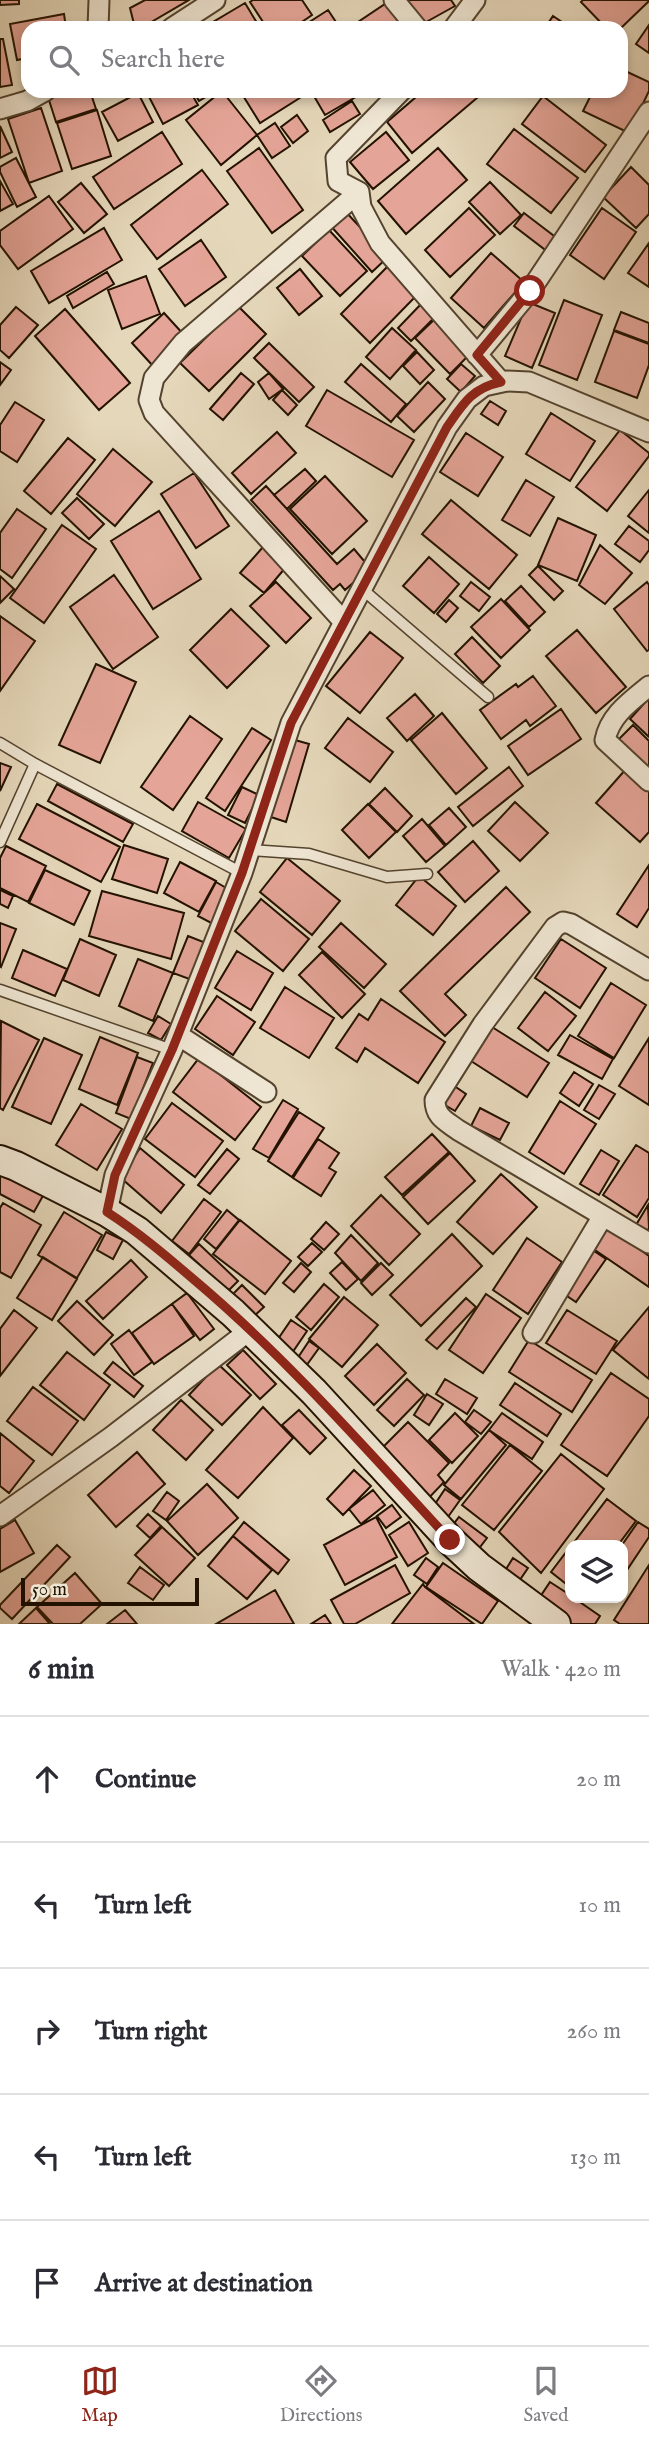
<!DOCTYPE html>
<meta charset="utf-8">
<style>
body{margin:0;font-family:"IM FELL English",serif;background:#f7f7f7;color:#2b2b33}
.controls{position:absolute;right:21px;bottom:21px;display:grid;overflow:hidden;border-radius:14px;box-shadow:0 4px 10px #0003}
.controls button{width:63px;height:63px;display:grid;place-items:center;padding:0;border:0;border-bottom:2px solid #e1e1e2;background:#fff;color:#2b2b33;font:35px sans-serif}
.scale{position:absolute;left:21px;bottom:18px;width:178px;box-sizing:border-box;padding-left:7px;border:4px solid #231200;border-top:0;font-size:19px;line-height:24px;white-space:nowrap;color:#231200;-webkit-text-stroke:5px #eee5d2;paint-order:stroke}
.stop{position:absolute;width:21px;height:21px;margin:-16px;border:5px solid #8f2418;border-radius:50%;background:#fff}
.stop.end{background:#8f2418;border-color:#fff;box-shadow:0 2px 7px #0008}
.list{margin:0;padding:0;list-style:none}
h2{display:flex;justify-content:space-between;align-items:center;height:91px;margin:0;padding:0 28px;font-size:30px}
h2 small{font-size:23px;font-weight:400;color:#7c7c81}
.list li{display:grid;grid-template-columns:46px 1fr auto;gap:21px;align-items:center;box-sizing:border-box;height:126px;padding:0 28px;border-top:2px solid #e1e1e2}
.list b{display:block;font-size:26px;white-space:nowrap}
.list em{font-size:23px;font-style:normal;color:#7c7c81}
.icon{flex:none;width:38px;height:38px;fill:none;stroke:currentColor;stroke-width:2;stroke-linecap:round;stroke-linejoin:round}
.map{position:relative;flex:none;width:649px;height:1624px;overflow:hidden}
.search{position:absolute;background:#fff;box-shadow:0 4px 10px #0003;left:21px;right:21px;top:21px;height:77px;display:flex;align-items:center;gap:18px;box-sizing:border-box;padding:0 24px;border-radius:21px;color:#7c7c81;font-size:26px}
.sheet{height:721px;background:#fff}
nav{display:flex;justify-content:space-around;align-items:center;box-sizing:border-box;height:98px;border-top:2px solid #e1e1e2;background:#fff;font-size:19px;color:#7c7c81}
nav a{display:grid;justify-items:center;gap:4px}
nav .on{color:#8f2418}
.map>svg:first-child{display:block}
</style>
<div class="map">
<svg width="649" height="1624" viewBox="0 0 649 1624">
<rect width="100%" height="100%" fill="#e5d7ba"/>
<filter id="stains"><feTurbulence type="fractalNoise" baseFrequency=".00286" numOctaves="4"/><feColorMatrix values="0 0 0 0 .2 0 0 0 0 .09 0 0 0 0 .02 0 0 0 .5 -.17"/></filter>
<radialGradient id="worn" r=".72"><stop offset=".6" stop-color="#630" stop-opacity="0"/><stop offset="1" stop-color="#630" stop-opacity=".3"/></radialGradient>
<path fill="#e4a497" stroke="#231200" stroke-width="2" d="M0 0H19V4L0 5Z
M145 0H189L141 28H135L130 8Z
M253 0H302L312 15 293 28H267L250 2Z
M405 0H451L455 6 419 26Z
M583 0H649V1L621 28H606L581 2Z
M388 2 406 28H358L355 24Z
M245 3 260 28H209L208 25Z
M328 10 340 28H300Z
M64 14 66 28H28V58L17 60 10 24Z
M553 16 571 28H545Z
M649 25V53L636 44Z
M0 39H3L12 85 0 87Z
M621 69 649 82V91L629 133 583 111 593 91H621Z
M66 91H90L96 109 56 122 48 97Z
M146 91H190L198 105 163 124Z
M193 91H216L199 101Z
M222 91 257 135 221 165 186 120Z
M246 91H304L306 94 260 123 242 94Z
M311 91H366L325 115Z
M423 91 484 92 412 153 387 122Z
M138 93 153 122 118 141 102 112Z
M543 96 606 145 585 172 522 124Z
M352 101 360 114 330 132 323 120Z
M41 108 62 171 29 183 8 119Z
M97 110 111 156 72 169 57 123Z
M297 115 308 131 293 143 281 127Z
M275 123 290 146 272 158 257 135Z
M0 126 12 152 0 158Z
M514 129 578 178 551 213 487 164Z
M162 132 182 164 114 209 93 177Z
M386 132 409 160 373 189 350 162Z
M259 148 303 210 272 233 227 171Z
M438 148 467 180 406 234 378 201Z
M16 158 36 197 17 207 0 172V167Z
M631 167 649 185V214L636 228 603 197Z
M202 170 228 204 157 259 131 225Z
M0 181 13 204 0 211Z
M490 182 521 215 500 234 469 202Z
M81 183 107 214 84 233 58 202Z
M49 196 73 229 18 269 0 245V231Z
M469 208 495 235 450 277 425 250Z
M602 208 636 232 604 279 570 255Z
M344 210 388 257 372 272 329 224Z
M524 213 558 239 548 252 514 226Z
M104 228 122 260 49 303 31 271Z
M329 230 367 271 340 296 302 256Z
M201 240 226 277 185 306 159 269Z
M649 243V287L628 273Z
M491 253 524 282 484 328 451 298Z
M388 266 417 295 370 343 341 314Z
M300 269 322 296 299 315 277 288Z
M107 272 114 284 73 308 67 296Z
M146 276 160 314 122 329 108 290Z
M564 300 602 315 577 380 539 365Z
M424 301 438 314 411 341 398 328Z
M528 302 555 313 532 368 505 356Z
M238 306 266 334 209 391 180 363Z
M16 307 38 325 9 358 0 350V325Z
M65 309 130 383 99 410 35 336Z
M621 312 649 323V343L614 330Z
M164 313 185 336 153 366 132 343Z
M438 316 472 352 450 374 415 338Z
M392 328 416 350 390 379 366 357Z
M614 331 649 344V365L637 398 595 382Z
M269 343 314 387 299 402 254 358Z
M417 352 434 370 420 384 403 366Z
M0 362 11 370 0 385Z
M361 364 406 404 391 422 345 382Z
M461 364 475 376 461 392 447 379Z
M241 373 254 384 223 420 210 409Z
M269 373 283 389 269 399 258 382Z
M428 382 445 399 414 432 397 416Z
M282 390 297 405 288 415 273 400Z
M327 390 414 440 392 477 306 426Z
M490 401 506 411 498 425 481 414Z
M15 402 44 420 17 462 0 451V425Z
M551 413 595 441 570 481 526 454Z
M620 430 649 453V456L607 511 576 487Z
M277 432 296 453 251 494 232 473Z
M466 433 503 457 478 496 440 472Z
M68 438 95 460 51 514 24 491Z
M113 449 152 482 115 526 77 494Z
M305 469 316 481 287 509 274 495Z
M194 473 229 526 196 548 161 494Z
M325 476 367 521 332 554 290 509Z
M526 480 554 497 530 536 502 520Z
M266 486 337 564 354 549 370 568 345 590 340 584 333 590 251 500Z
M649 490V533L628 516Z
M77 498 104 524 89 539 62 513Z
M451 500 517 555 489 589 422 534Z
M17 509 46 529 12 578 0 569V533Z
M159 511 201 579 153 609 111 541Z
M558 518 596 535 577 581 538 565Z
M62 525 96 549 44 623 10 598Z
M629 526 649 541V550L640 562 615 544Z
M600 545 632 573 605 604 579 585Z
M263 547 286 567 264 593 240 573Z
M429 557 459 584 434 613 403 586Z
M538 566 563 591 554 600 529 575Z
M114 575 158 637 113 669 70 607Z
M0 576 14 589 0 603Z
M276 582 311 618 286 643 250 606Z
M471 582 490 597 479 611 460 596Z
M647 582 649 585V650L647 651 614 609Z
M521 586 545 612 529 627 505 601Z
M501 599 530 630 501 658 471 627Z
M449 600 458 608 446 622 437 614Z
M231 609 269 646 227 688 190 650Z
M0 616 35 641 0 691Z
M577 630 626 687 596 713 546 656Z
M370 632 403 658 360 713 326 686Z
M472 637 500 666 483 683 455 654Z
M96 664 136 682 100 763 59 745Z
M533 676 556 706 530 726 526 720 501 739 480 710 516 684 518 687Z
M415 694 434 716 407 741 387 718Z
M649 698V737L630 719Z
M561 709 581 739 528 775 508 746Z
M442 713 487 768 456 794 411 740Z
M190 716 222 739 173 810 141 787Z
M348 718 393 752 370 782 325 748Z
M633 725 649 741V771L618 740Z
M252 728 271 740 225 811 206 798Z
M295 740 309 744 286 822 271 817Z
M0 763 11 767 0 791Z
M509 767 523 786 473 826 458 807Z
M626 769 649 789V832L640 842 596 803Z
M57 784 133 824 123 842 48 801Z
M242 787 259 795 245 823 228 815Z
M385 788 412 816 397 832 369 804Z
M198 802 246 829 229 858 182 831Z
M515 802 548 833 520 861 488 831Z
M37 804 120 847 101 882 19 839Z
M368 804 396 832 369 858 342 830Z
M449 808 466 827 446 845 429 825Z
M422 819 445 846 426 862 403 836Z
M473 841 499 871 465 902 438 872Z
M124 845 168 859 157 893 112 879Z
M6 846 46 866 28 902 0 888V858Z
M287 858 340 901 312 935 260 892Z
M180 862 216 881 199 912 164 893Z
M649 865V908L637 927 617 914Z
M45 870 90 891 74 925 29 903Z
M419 876 456 906 433 935 396 905Z
M216 882 233 892 215 925 198 916Z
M506 887 530 912 445 994 466 1015 445 1036 400 991Z
M0 890 13 896 8 908 0 904Z
M102 891 184 913 171 959 89 936Z
M261 899 309 939 283 971 235 931Z
M0 923 16 929 1 967 0 966Z
M341 923 386 964 364 988 319 947Z
M188 936 206 943 192 980 173 973Z
M80 939 116 955 99 996 63 980Z
M561 939 606 968 580 1008 535 978Z
M23 950 67 969 55 996 12 978Z
M237 951 273 973 251 1010 215 988Z
M322 952 365 994 342 1018 299 975Z
M138 959 173 973 153 1021 119 1006Z
M611 983 646 1005 614 1058 578 1036Z
M285 987 334 1018 309 1058 260 1028Z
M545 992 576 1016 548 1051 518 1028Z
M217 996 255 1022 233 1055 195 1029Z
M381 999 445 1042 418 1083 365 1048 357 1062 336 1048 359 1014 368 1020Z
M158 1016 171 1024 161 1040 148 1033Z
M1 1021 39 1040 3 1110 0 1108Z
M492 1027 549 1063 527 1097 471 1061Z
M570 1035 613 1059 602 1079 558 1055Z
M100 1037 138 1053 117 1105 79 1089Z
M44 1038 82 1055 51 1124 12 1107Z
M649 1038V1105L619 1086Z
M137 1057 153 1063 131 1119 116 1113Z
M199 1058 261 1107 235 1140 173 1092Z
M574 1072 593 1084 579 1106 560 1093Z
M450 1083 466 1094 455 1111 438 1101Z
M599 1085 615 1094 599 1119 584 1110Z
M283 1100 298 1109 269 1158 253 1149Z
M560 1101 596 1124 564 1174 529 1152Z
M172 1103 223 1141 195 1177 145 1139Z
M81 1104 122 1129 97 1170 56 1145Z
M480 1108 509 1123 500 1140 471 1126Z
M299 1112 324 1128 292 1177 268 1161Z
M432 1134 449 1152 402 1195 385 1177Z
M318 1139 339 1153 329 1168 336 1172 321 1196 293 1178Z
M636 1145 649 1153V1198L637 1217 603 1195Z
M140 1148 184 1185 161 1213 121 1178Z
M227 1149 239 1159 210 1194 198 1185Z
M601 1150 619 1161 599 1195 580 1184Z
M450 1153 475 1181 428 1224 403 1197Z
M0 1171 44 1194 34 1212 0 1194Z
M501 1174 537 1207 493 1254 457 1222Z
M381 1195 420 1234 389 1265 351 1226Z
M204 1199 221 1212 189 1254 172 1241Z
M3 1203 41 1225 11 1278 0 1272V1208Z
M648 1205 649 1228 647 1232 636 1225Z
M227 1210 239 1220 216 1249 204 1239Z
M64 1212 102 1235 77 1278 38 1255Z
M240 1220 291 1261 265 1294 213 1254Z
M326 1222 339 1234 324 1250 311 1239Z
M607 1226 649 1256V1287L592 1248Z
M106 1232 123 1240 113 1259 97 1250Z
M452 1234 482 1266 421 1326 390 1295Z
M351 1235 378 1263 361 1281 335 1253Z
M527 1238 562 1262 528 1314 493 1290Z
M312 1243 322 1252 308 1266 298 1257Z
M199 1244 238 1281 228 1291 189 1255Z
M591 1249 606 1259 576 1302 561 1292Z
M43 1257 77 1279 52 1320 17 1298Z
M131 1260 147 1277 103 1319 86 1301Z
M342 1262 358 1279 346 1290 330 1273Z
M301 1263 311 1272 294 1292 283 1283Z
M381 1263 393 1275 372 1295 361 1283Z
M324 1284 339 1297 311 1330 296 1317Z
M242 1285 264 1307 252 1318 231 1296Z
M187 1293 214 1329 200 1340 172 1304Z
M486 1294 521 1318 483 1373 449 1350Z
M344 1297 378 1325 342 1367 309 1339Z
M466 1298 476 1307 437 1349 426 1340Z
M77 1301 113 1335 94 1355 58 1321Z
M172 1304 194 1336 154 1364 132 1333Z
M649 1307V1379L613 1350Z
M14 1310 37 1328 0 1376V1329Z
M567 1310 617 1341 596 1374 546 1343Z
M291 1320 307 1331 292 1353 276 1342Z
M129 1330 152 1362 134 1375 111 1344Z
M529 1340 592 1380 572 1412 509 1372Z
M309 1341 319 1348 306 1366 297 1359Z
M377 1344 406 1373 374 1405 345 1376Z
M243 1350 276 1384 260 1399 227 1365Z
M67 1352 110 1385 84 1420 40 1385Z
M113 1362 143 1386 134 1397 104 1373Z
M218 1364 251 1395 222 1425 189 1395Z
M611 1373 649 1399V1416L607 1476 561 1445Z
M407 1379 424 1395 394 1426 377 1410Z
M445 1379 477 1398 467 1414 436 1394Z
M515 1383 561 1414 547 1436 500 1405Z
M33 1387 78 1421 52 1455 7 1421Z
M427 1394 443 1404 429 1425 414 1415Z
M181 1400 213 1430 186 1460 153 1430Z
M263 1407 293 1438 238 1498 206 1470Z
M299 1410 326 1438 310 1454 282 1425Z
M474 1410 491 1422 481 1434 465 1422Z
M455 1413 478 1436 452 1463 429 1440Z
M502 1413 543 1442 532 1459 489 1430Z
M408 1422 449 1463 438 1475 444 1482 424 1503 381 1449Z
M489 1430 506 1445 461 1499 444 1485Z
M0 1433 34 1461 9 1493 0 1486Z
M510 1445 542 1471 494 1530 462 1505Z
M137 1452 165 1484 116 1527 88 1495Z
M561 1454 604 1489 541 1573 499 1532Z
M354 1470 371 1486 343 1515 327 1499Z
M207 1484 238 1518 198 1555 167 1521Z
M445 1489 460 1500 448 1517 433 1507Z
M373 1490 385 1505 361 1524 349 1509Z
M167 1492 179 1501 166 1520 153 1511Z
M607 1499 636 1521 618 1545H572Z
M392 1505 401 1517 386 1528 377 1516Z
M148 1514 161 1526 150 1538 137 1526Z
M376 1517 397 1557 345 1585 324 1545Z
M459 1517 487 1538 477 1551 449 1530Z
M15 1520 34 1553 0 1572V1529Z
M244 1522 289 1560 278 1574 233 1536Z
M409 1522 428 1553 408 1566 389 1535Z
M638 1522 649 1529V1537L623 1576 622 1545Z
M162 1527 195 1558 169 1586 135 1555Z
M233 1536 272 1570 247 1599 208 1566Z
M57 1545 70 1557 12 1619 0 1608V1605Z
M570 1547V1587L551 1572Z
M426 1558 438 1567 427 1584 414 1575Z
M513 1558 528 1568 515 1587 501 1577Z
M443 1563 498 1601 482 1624 426 1587Z
M395 1565 410 1593 355 1624H344L331 1600Z
M649 1565V1624H620L614 1620Z
M140 1567 164 1585 153 1600 128 1583Z
M75 1573 102 1604 80 1624H53L37 1607Z
M550 1582 570 1595V1598H574L600 1616 595 1624H567L536 1603Z
M423 1584 425 1587 474 1624H392Z
M275 1590 294 1624H216Z
M36 1608 50 1624H19Z
M125 1610 137 1624H107Z
M325 1615 331 1624H311Z"/>
<g fill="none" stroke-linecap="round" stroke-linejoin="round">
<g stroke="#54432e" stroke-width="13">
<path id="lane" d="M362 589 488 697
M0 743 35 764 242 873
M0 842 35 764
M249 850 309 854 387 877 427 874
M0 990 172 1050"/>
</g>
<g stroke="#54432e" stroke-width="23">
<path id="street" d="M394 0 417 28
M98 28 99 0
M172 28 215 0
M454 28 475 0
M401 91 336 158 338 181 359 192 361 207 380 243 501 382
M0 109 27 101 45 91
M477 355 530 291 649 112
M344 622 154 413 149 400 154 378 183 343 359 192
M649 686C631 701 610 715 605 740L649 781
M649 970 571 924 563 922 555 927 483 1024 435 1100C435 1117 446 1121 458 1130L649 1243
M178 1035 266 1092
M107 1212 115 1175 172 1050 242 873 291 723 447 427 467 399 484 386 507 381 529 382 649 432
M533 1333 603 1216
M0 1516 111 1437 250 1330"/>
</g>
<g stroke="#231200" stroke-width="32">
<path id="secondary" d="M0 1160 16 1166 107 1212 137 1231 233 1313 314 1392 450 1540 479 1567 556 1624"/>
</g>
<use href="#lane" stroke="#eee5d2" stroke-width="10"/>
<use href="#street" stroke="#eee5d2" stroke-width="19"/>
<use href="#secondary" stroke="#eee5d2" stroke-width="28"/>
</g>
<g fill="none" stroke-linecap="round" stroke-linejoin="round">
<path stroke="#8f2418" stroke-width="9" d="M450 1540C367 1450 286 1357 192 1278 164 1254 138 1232 107 1212L115 1175 172 1050 242 873 291 723 447 427C463 404 472 388 501 382L477 355 530 291"/>
</g>
<rect width="100%" height="100%" filter="url(#stains)"/>
<rect width="100%" height="100%" fill="url(#worn)"/>
</svg>
<div class="controls">
<button><svg class="icon" aria-label="layers" viewBox="0 0 24 24"><path d="M12 4l9 5-9 5-9-5zM3 14l9 5 9-5"/></svg></button>
</div>
<div class="scale">50 m</div>
<div class="stop" style="left:530px;top:291px"></div>
<div class="stop end" style="left:450px;top:1540px"></div>
<div class="search"><svg class="icon" aria-label="search" viewBox="0 0 24 24"><circle cx="10" cy="10" r="6"/><path d="M15 15l6 6"/></svg>Search here</div>
</div>
<section class="sheet">
<h2>6 min<small>Walk · 420 m</small></h2>
<ul class="list">
<li><svg class="icon" aria-label="ahead" viewBox="0 0 24 24"><path d="M12 20V5M6 11l6-6 6 6"/></svg><div><b>Continue</b></div><em>20 m</em></li>
<li><svg class="icon" aria-label="left" viewBox="0 0 24 24"><path d="M17 20v-9H6M10 6l-5 5 5 5"/></svg><div><b>Turn left</b></div><em>10 m</em></li>
<li><svg class="icon" aria-label="right" viewBox="0 0 24 24"><path d="M7 20v-9h11M14 6l5 5-5 5"/></svg><div><b>Turn right</b></div><em>260 m</em></li>
<li><svg class="icon" aria-label="left" viewBox="0 0 24 24"><path d="M17 20v-9H6M10 6l-5 5 5 5"/></svg><div><b>Turn left</b></div><em>130 m</em></li>
<li><svg class="icon" aria-label="arrive" viewBox="0 0 24 24"><path d="M6 21V4h12l-3 4 3 4H6"/></svg><div><b>Arrive at destination</b></div></li>
</ul>
</section>
<nav>
<a class="on"><svg class="icon" aria-label="map" viewBox="0 0 24 24"><path d="M3 6l6-2 6 2 6-2v14l-6 2-6-2-6 2zM9 4v14M15 6v14"/></svg>Map</a>
<a><svg class="icon" aria-label="directions" viewBox="0 0 24 24"><path d="M12 3l9 9-9 9-9-9zM9 14v-3h6M13 9l2 2-2 2"/></svg>Directions</a>
<a><svg class="icon" aria-label="saved" viewBox="0 0 24 24"><path d="M7 4h10v16l-5-4-5 4z"/></svg>Saved</a>
</nav>
